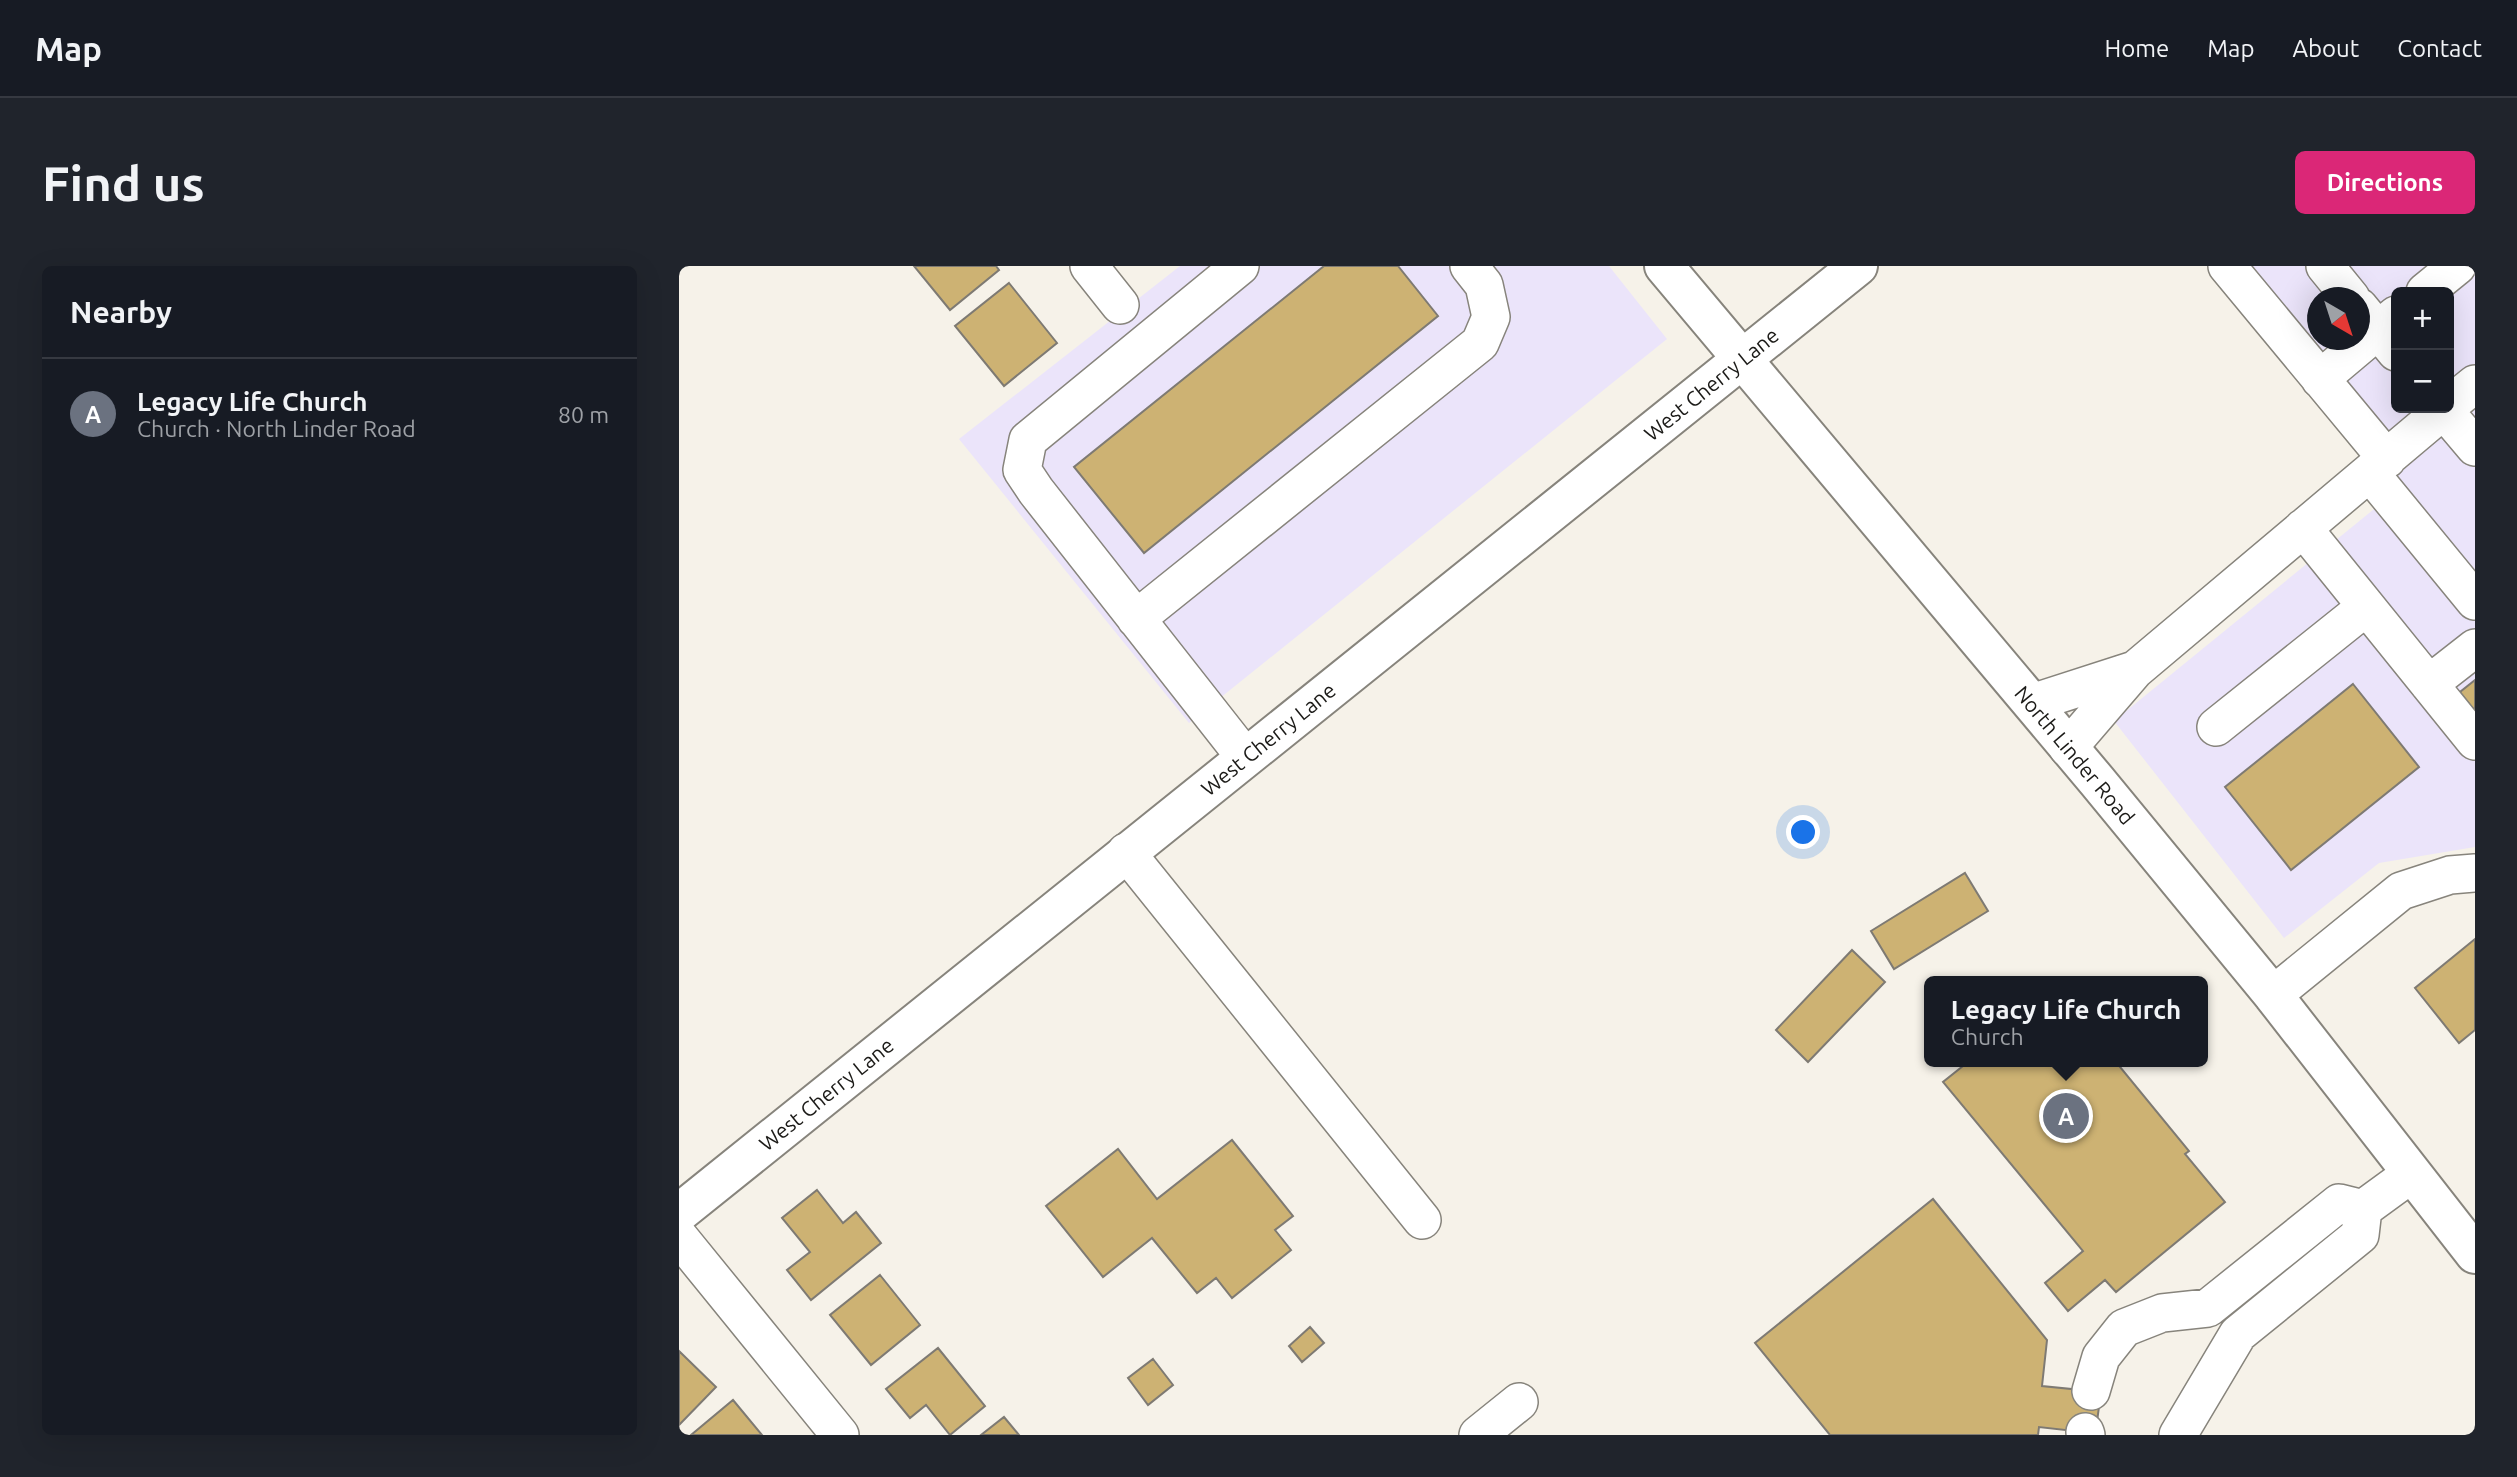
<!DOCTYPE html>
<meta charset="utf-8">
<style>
body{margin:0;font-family:Ubuntu,sans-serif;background:#20242c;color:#f1f3f6}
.controls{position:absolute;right:21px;top:21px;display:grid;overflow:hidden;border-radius:10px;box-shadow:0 7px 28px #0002}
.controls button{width:63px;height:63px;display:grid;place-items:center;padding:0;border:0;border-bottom:2px solid #363941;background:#171b24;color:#f1f3f6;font:35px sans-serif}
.compass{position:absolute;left:1628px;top:21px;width:63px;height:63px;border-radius:50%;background:#171b24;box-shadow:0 7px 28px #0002;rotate:141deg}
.you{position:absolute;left:1125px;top:567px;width:24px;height:24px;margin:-18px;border:5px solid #fff;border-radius:50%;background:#1a73e8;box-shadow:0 0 0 10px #1a73e833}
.badge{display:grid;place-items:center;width:46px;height:46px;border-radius:50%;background:#db2777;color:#fff;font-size:23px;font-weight:700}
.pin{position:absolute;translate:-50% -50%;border:4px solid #fff;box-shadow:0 2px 7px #0006}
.popup{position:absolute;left:1245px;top:710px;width:284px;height:91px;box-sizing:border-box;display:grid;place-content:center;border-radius:10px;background:#171b24;filter:drop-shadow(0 2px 5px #0005);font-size:23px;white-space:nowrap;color:#9ea1a6}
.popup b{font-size:26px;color:#f1f3f6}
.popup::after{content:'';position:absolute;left:50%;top:100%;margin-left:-14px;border:14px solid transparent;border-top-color:#171b24}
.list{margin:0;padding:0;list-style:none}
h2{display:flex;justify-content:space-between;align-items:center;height:91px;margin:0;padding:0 28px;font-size:30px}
h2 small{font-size:23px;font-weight:400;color:#9ea1a6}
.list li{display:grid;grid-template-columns:46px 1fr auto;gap:21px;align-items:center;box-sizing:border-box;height:112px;padding:0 28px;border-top:2px solid #363941}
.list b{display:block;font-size:26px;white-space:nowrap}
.list p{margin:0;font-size:23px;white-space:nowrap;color:#9ea1a6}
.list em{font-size:23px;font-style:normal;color:#9ea1a6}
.map{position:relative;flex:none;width:1796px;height:1169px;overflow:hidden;border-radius:10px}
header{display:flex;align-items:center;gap:42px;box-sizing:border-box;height:98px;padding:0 35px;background:#171b24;border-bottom:2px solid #363941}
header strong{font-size:33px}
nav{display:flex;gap:38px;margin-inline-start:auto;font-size:24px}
.intro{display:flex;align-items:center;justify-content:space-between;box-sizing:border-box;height:168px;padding:0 42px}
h1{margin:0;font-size:49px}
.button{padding:18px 32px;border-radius:10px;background:#db2777;color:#fff;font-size:24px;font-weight:700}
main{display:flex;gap:42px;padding:0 42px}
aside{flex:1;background:#171b24;border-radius:10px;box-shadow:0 7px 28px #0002}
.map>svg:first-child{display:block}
</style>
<header>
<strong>Map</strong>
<nav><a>Home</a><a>Map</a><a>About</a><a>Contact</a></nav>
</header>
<div class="intro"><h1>Find us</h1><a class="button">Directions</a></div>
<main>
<aside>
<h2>Nearby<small></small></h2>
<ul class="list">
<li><span class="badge" style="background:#6b7280">A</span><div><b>Legacy Life Church</b><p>Church · North Linder Road</p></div><em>80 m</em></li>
</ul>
</aside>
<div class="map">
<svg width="1796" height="1169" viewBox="0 0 1796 1169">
<rect width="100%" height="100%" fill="#f6f2e9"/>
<path fill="#ebe4fa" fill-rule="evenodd" d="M501 0H930L988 73 510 457 280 173Z
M1534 0H1796V581L1700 597 1605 672 1435 455 1716 226ZM1717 26H1770V142H1717ZM1638 32H1680V74H1638Z"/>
<path fill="#cdb273" stroke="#7e7a73" stroke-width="2" d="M235 0H317L320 4 271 44Z
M645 0H719L759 50 465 287 395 201Z
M330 17 378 77 325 120 276 60Z
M1796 414V445L1781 426Z
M1674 418 1740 501 1612 604 1546 521Z
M1286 607 1309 645 1215 703 1192 665Z
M1796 673V764L1780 777 1736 722Z
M1173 684 1206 716 1129 796 1097 764Z
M1289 796H1437L1510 885 1506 888 1546 936 1437 1026 1426 1014 1389 1045 1366 1017 1404 985 1264 816Z
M553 874 614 950 596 964 612 984 553 1032 537 1012 518 1027 473 972 424 1011 367 940 439 883 478 933Z
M138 924 164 957 177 946 202 977 132 1034 108 1004 131 986 103 952Z
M1254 933 1368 1074 1363 1120 1422 1126 1417 1163 1413 1167 1360 1161 1359 1169H1151L1076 1077Z
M201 1009 241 1059 192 1099 151 1049Z
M631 1061 645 1077 623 1096 610 1080Z
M259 1082 306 1140 271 1169 247 1139 231 1152 207 1123Z
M0 1085 37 1121 0 1159Z
M474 1093 494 1119 469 1139 449 1112Z
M54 1134 83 1169H12Z
M325 1151 340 1169H302Z"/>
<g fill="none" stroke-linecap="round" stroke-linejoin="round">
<g stroke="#87847c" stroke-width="40">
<path id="minor" d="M410 0 441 39
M561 0 349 174 343 204 357 225 566 491
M1548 0 1708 193
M1646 0 1672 32
M1746 26 1778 0
M1680 41 1717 86
M1641 113 1717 49
M1770 139 1796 118
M1763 142 1796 181
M1691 207 1796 335
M1624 262 1796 475
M457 353 801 77 812 51 805 19 790 0
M1750 418 1796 382
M1353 437 1455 404
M1537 461 1687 341
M1389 482 1456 404 1767 142
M447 586 743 954
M1594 729 1722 625 1771 609 1796 607
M0 971 161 1169
M1412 1125 1422 1091 1445 1062 1483 1047 1529 1042 1660 937 1684 943
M1406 1166 1407 1169
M799 1169 840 1136
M1499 1169 1559 1068 1681 969 1684 943 1732 908"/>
</g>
<g stroke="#87847c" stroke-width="42">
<path id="major" d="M985 0 1418 515 1594 729 1796 988
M0 947 1179 0"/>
</g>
<use href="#minor" stroke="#fff" stroke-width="37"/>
<use href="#major" stroke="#fff" stroke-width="38"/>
</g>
<g text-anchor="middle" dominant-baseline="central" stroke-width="5" stroke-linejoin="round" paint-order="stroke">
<g font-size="21" fill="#1b1a17" stroke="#fff">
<text transform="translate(1032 118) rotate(-39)">West Cherry Lane</text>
<text transform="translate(589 473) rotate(-39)">West Cherry Lane</text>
<text transform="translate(1396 489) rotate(50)">North Linder Road</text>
<text transform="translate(147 828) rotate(-39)">West Cherry Lane</text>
</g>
</g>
</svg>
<div class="controls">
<button>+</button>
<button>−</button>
</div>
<svg class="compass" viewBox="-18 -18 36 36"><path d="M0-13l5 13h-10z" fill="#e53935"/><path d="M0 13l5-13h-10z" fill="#9ea1a6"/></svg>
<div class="you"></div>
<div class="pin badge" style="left:1387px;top:850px;background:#6b7280">A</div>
<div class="popup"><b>Legacy Life Church</b>Church</div>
</div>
</main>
